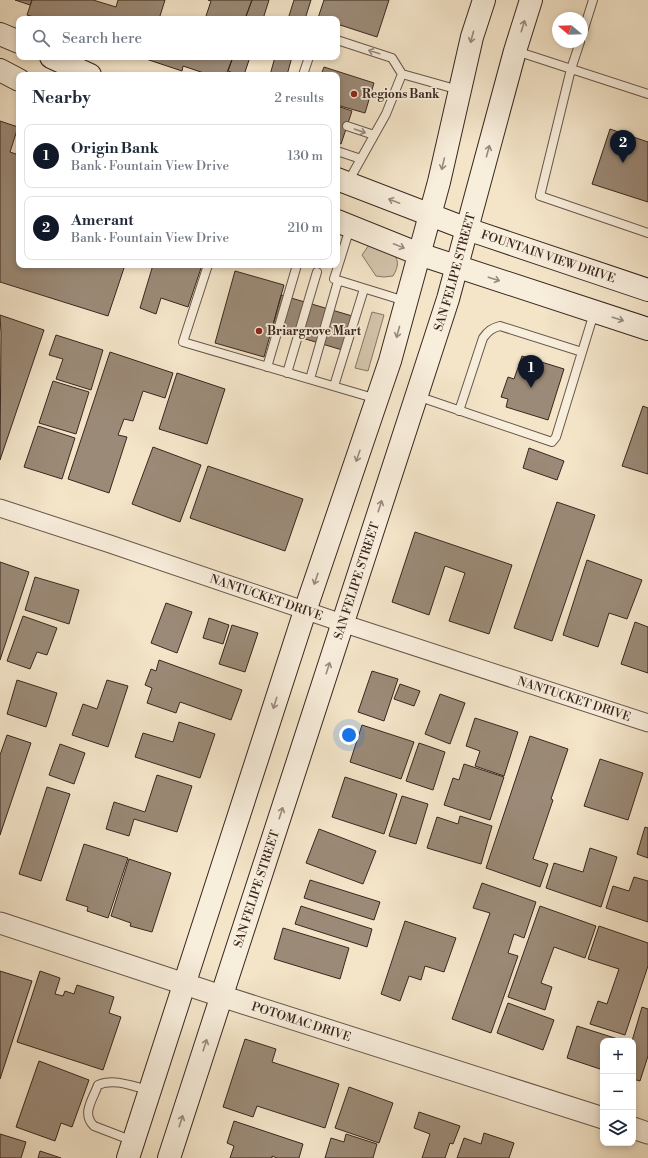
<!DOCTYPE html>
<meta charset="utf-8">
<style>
body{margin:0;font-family:"Libre Bodoni",serif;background:#f2f2f3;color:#1f2937}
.controls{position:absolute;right:12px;bottom:12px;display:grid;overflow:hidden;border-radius:8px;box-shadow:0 2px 6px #0003}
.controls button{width:36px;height:36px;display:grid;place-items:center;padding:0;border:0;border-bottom:1px solid #e0e1e3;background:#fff;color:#1f2937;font:20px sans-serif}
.compass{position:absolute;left:552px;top:12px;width:36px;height:36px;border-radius:50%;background:#fff;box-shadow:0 2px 6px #0003;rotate:289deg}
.you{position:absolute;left:349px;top:735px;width:14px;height:14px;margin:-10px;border:3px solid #fff;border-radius:50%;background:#1a73e8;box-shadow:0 0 0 6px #1a73e833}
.badge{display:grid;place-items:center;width:26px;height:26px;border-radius:50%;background:#111827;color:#fff;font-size:13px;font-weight:700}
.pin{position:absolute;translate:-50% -33px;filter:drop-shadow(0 1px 2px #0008)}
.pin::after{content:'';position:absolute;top:21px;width:14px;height:12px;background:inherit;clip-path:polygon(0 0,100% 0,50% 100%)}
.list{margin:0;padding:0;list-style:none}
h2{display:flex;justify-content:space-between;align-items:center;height:52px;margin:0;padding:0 16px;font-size:17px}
h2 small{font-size:13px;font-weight:400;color:#747a83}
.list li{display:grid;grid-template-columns:26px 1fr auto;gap:12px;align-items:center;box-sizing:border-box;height:64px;margin:0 8px 8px;padding:0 8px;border:1px solid #e0e1e3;border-radius:8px}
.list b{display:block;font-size:15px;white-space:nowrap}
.list p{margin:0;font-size:13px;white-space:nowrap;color:#747a83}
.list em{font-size:13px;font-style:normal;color:#747a83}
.icon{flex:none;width:22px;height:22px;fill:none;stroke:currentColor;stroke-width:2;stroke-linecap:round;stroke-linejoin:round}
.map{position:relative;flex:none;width:648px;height:1158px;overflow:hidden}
.search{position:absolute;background:#fff;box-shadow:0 2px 6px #0003;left:16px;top:16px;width:324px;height:44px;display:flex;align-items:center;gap:10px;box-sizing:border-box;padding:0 14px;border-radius:8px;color:#747a83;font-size:15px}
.panel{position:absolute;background:#fff;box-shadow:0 2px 6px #0003;left:16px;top:72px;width:324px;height:196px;border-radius:8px}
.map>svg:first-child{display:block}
</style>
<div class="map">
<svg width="648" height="1158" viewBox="0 0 648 1158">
<rect width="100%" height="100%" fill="#f4e5c9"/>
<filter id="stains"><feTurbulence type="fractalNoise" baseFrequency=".005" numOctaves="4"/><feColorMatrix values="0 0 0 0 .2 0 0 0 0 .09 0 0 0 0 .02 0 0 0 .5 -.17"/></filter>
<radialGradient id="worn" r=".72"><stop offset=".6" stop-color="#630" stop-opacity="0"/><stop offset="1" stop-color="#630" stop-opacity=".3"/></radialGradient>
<path fill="#d4c5ac" stroke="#877666" d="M369 245C385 250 407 253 393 276L384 277 376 276 362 255Z
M372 312 384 315 368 371 355 368Z"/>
<path fill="#9b8a77" stroke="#3a271f" d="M15 0H32L30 5Z
M32 0H93L116 7 118 0H165L159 19H40L27 15Z
M208 0H252L245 19H205L211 1Z
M252 0H269L263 19H245Z
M294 0H311L305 19H288Z
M324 0H389L377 37 337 24V19L318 18Z
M140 57H233L226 75H210L183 66 182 71Z
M233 57H250L244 75H238L228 71Z
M275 57H292L287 75H270Z
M324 67 374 83 365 113 337 105V75H321Z
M337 106 352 111 341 144 337 142Z
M0 121 18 127 10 152 19 155V265H125L108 316 0 282Z
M610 129 648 142V202L592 184Z
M153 265H202L188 307 161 298 156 314 140 308Z
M235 271 284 285 264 357 215 343Z
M281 295 359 318 349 352 272 329Z
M0 315 44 330 0 460 1 333Z
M56 335 103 350 91 390 56 379 63 359 49 355Z
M110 352 173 373 165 398 143 391 133 421 124 419 118 435 127 437 109 493 68 479Z
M522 356 564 369 548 420 506 407 508 399 501 397 508 377 514 379Z
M177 373 225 389 207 444 159 429Z
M53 381 89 392 76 434 39 423Z
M643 406 648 408V474L622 466Z
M38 426 75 438 62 479 24 467Z
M153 447 201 465 180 522 132 504Z
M529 448 564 461 557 480 523 468Z
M208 466 303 499 285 551 190 518Z
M557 502 595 515 552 641 514 628Z
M415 532 512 565 489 634 449 621 465 573 445 566 429 615 392 602Z
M587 560 642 580 627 619 609 613 598 647 563 635Z
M0 562 29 572 0 660Z
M35 577 79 590 69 624 25 610Z
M166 603 192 612 177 653 151 643Z
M23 616 57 628 47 655 37 652 30 669 7 661Z
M209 618 229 625 223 644 203 638Z
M635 622 648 627V673L621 664Z
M232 625 258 633 245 672 219 664Z
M159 660 242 690 231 720 180 702 176 713 147 703 152 688 145 685 151 669 156 671Z
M372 671 398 679 384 721 358 712Z
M17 680 57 693 46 727 7 714Z
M107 680 128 686 108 747 72 735 83 704 97 709Z
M400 684 420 691 414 706 394 699Z
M440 694 465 703 450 744 425 734Z
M475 718 518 732 504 776 475 766 480 751 466 746Z
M179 722 215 734 200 778 135 757 143 733 173 742Z
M362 725 414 742 401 779 350 762Z
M7 735 31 743 0 835V755Z
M530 736 568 749 551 799 553 800 533 859 548 864 540 887 486 868Z
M419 743 445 752 433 790 406 781Z
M60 744 85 753 74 784 49 775Z
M600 759 643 773 628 820 584 806Z
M464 764 504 777 490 820 444 805 453 778 459 780Z
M157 775 192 786 177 832 134 819 129 836 106 829 114 802 145 812Z
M345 777 397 794 384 834 332 817Z
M47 787 70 794 41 881 19 874Z
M402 796 428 804 416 844 389 836Z
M460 816 492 826 481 864 427 848 437 817 458 824Z
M645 827 648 828V858L637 854Z
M319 829 376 851 363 884 306 863Z
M84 844 128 858 108 918 87 911 88 907 66 900Z
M590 848 617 857 601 907 546 888 554 863 583 872Z
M129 859 171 873 152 932 130 926 131 923 111 916Z
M634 877 648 881V922L606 908 613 886 629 891Z
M310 880 380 902 374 920 304 898Z
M482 883 536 902 524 938 514 934 508 953 518 956 491 1033 452 1019 490 913 473 908Z
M301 906 372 929 367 947 295 924Z
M540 906 596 926 585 958 554 947 541 983 552 987 545 1010 508 997Z
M405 921 456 938 444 972 425 966 421 980 409 976 400 1001 381 994Z
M599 926 648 943V966L625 1035 590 1024 598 1001 607 1004 619 969 588 959Z
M283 928 349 948 340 979 274 959Z
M0 971 32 981 0 1079Z
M40 971 60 978 55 994 63 996 65 991 74 994 77 985 114 997 109 1013 121 1017 103 1070 17 1042Z
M508 1003 554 1020 543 1050 497 1033Z
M642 1007 648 1009V1056L640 1081 633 1079V1041H632Z
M577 1026 621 1040 603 1041V1070L567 1058Z
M245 1039 276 1049 272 1062 339 1084 325 1128 257 1106 253 1117 223 1107Z
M39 1061 89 1080 72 1127 61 1123 55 1141 16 1127Z
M349 1087 393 1103 379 1143 335 1128Z
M419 1112 460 1126 453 1144 450 1143 445 1158H422L430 1134 414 1128Z
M234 1121 303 1144 299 1158H277L272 1156V1158H230L234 1146 227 1143Z
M484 1133 514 1143 509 1158H457L464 1138 481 1144Z
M0 1134 26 1142 21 1158H0Z
M346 1134 377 1144 373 1158H325L331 1138 344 1142Z
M40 1151 61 1158H38Z"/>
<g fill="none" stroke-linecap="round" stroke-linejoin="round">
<g stroke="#68564a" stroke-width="10">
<path id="service" d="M582 35 593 0
M337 40 392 58 402 74
M580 42 571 69 540 196 648 233
M516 51 648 94
M303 75 309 57
M347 126 374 135
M337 151 361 159
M348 182 386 114 402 74 459 90
M350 228 334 279 405 301
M208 265 183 342 377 399
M267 367 297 265
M287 373 317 272
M310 379 338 281
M334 386 364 289
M417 396 552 442 556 437 594 313
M459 411 483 338C488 331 492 328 500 326L582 352
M133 1141 94 1126C81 1114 93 1099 98 1085 114 1078 132 1086 148 1090"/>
</g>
<g stroke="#68564a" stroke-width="19">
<g id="minor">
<path id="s1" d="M0 508 110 544 342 623 648 723"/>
</g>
</g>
<g stroke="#68564a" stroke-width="23">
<g id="tertiary">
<path id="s2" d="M0 923 221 996 603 1118"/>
<path d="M633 1128 648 1133"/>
</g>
</g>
<g stroke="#3a271f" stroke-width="24">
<g id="secondary">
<path d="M0 34 19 42"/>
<path d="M51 57 90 75"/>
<path d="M0 70 19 80"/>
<path id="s3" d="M337 179 467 229 648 290"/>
<path d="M337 221 419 254 648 329"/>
<path d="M128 1158 305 611 390 361 439 182 472 37 484 0"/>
<path id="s4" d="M169 1158 448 299 515 51 531 0"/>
</g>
</g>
<use href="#service" stroke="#f8eedc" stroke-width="8"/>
<use href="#minor" stroke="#f8eedc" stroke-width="17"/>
<use href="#tertiary" stroke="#f8eedc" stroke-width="21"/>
<use href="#secondary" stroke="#f8eedc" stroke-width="22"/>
</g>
<defs><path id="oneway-shaft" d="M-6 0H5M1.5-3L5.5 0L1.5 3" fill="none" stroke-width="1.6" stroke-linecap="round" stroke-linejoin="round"/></defs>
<g stroke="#998a7e">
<use href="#oneway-shaft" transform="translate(523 26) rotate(-73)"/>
<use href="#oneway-shaft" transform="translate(472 37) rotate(105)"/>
<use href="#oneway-shaft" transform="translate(374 52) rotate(-162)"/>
<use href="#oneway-shaft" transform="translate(360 131) rotate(19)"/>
<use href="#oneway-shaft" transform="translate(488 151) rotate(-75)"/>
<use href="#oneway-shaft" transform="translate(443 164) rotate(103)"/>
<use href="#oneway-shaft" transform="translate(394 201) rotate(-159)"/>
<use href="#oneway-shaft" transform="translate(399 246) rotate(22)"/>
<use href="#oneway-shaft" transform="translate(494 279) rotate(18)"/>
<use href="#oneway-shaft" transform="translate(618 319) rotate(18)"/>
<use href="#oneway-shaft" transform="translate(398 332) rotate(105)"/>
<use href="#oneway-shaft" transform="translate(358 456) rotate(109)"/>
<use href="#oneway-shaft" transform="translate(380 506) rotate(-72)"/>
<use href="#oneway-shaft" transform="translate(316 579) rotate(109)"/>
<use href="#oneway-shaft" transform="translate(328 668) rotate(-72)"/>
<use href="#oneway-shaft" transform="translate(275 703) rotate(108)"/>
<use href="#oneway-shaft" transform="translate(281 813) rotate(-72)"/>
<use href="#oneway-shaft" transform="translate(205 1045) rotate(-72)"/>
<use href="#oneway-shaft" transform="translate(181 1121) rotate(-72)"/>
</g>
<g fill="#8f2418" stroke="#f8eedc" stroke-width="1.5">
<circle cx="354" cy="94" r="4"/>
<circle cx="259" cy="331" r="4"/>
</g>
<g text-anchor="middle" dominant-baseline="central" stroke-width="3.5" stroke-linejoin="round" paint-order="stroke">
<g font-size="12" font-weight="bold" fill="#3a271f" stroke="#f8eedc" text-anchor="start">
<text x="362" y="94">Regions Bank</text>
<text x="267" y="331">Briargrove Mart</text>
</g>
<g font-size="12" fill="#3a271f" stroke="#f8eedc">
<text stroke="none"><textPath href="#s3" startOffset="225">FOUNTAIN VIEW DRIVE</textPath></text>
<text stroke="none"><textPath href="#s4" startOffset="931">SAN FELIPE STREET</textPath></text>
<text stroke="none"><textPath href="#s4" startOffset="607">SAN FELIPE STREET</textPath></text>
<text stroke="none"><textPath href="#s1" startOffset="281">NANTUCKET DRIVE</textPath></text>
<text stroke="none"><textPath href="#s1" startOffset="605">NANTUCKET DRIVE</textPath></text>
<text stroke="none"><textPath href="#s4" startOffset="283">SAN FELIPE STREET</textPath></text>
<text stroke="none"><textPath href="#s2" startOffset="317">POTOMAC DRIVE</textPath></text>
</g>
</g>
<rect width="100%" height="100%" filter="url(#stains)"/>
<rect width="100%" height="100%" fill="url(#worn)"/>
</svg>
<div class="controls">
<button>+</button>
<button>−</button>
<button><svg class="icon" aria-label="layers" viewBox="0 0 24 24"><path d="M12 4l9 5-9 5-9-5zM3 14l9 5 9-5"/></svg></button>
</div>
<svg class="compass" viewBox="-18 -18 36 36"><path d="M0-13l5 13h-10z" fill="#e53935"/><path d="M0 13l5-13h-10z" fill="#747a83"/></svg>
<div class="you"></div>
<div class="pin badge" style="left:531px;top:388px">1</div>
<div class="pin badge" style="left:623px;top:163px">2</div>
<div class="search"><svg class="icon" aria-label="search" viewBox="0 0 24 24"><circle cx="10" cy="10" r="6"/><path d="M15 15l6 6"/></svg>Search here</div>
<section class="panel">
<h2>Nearby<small>2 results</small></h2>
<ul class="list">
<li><span class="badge">1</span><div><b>Origin Bank</b><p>Bank · Fountain View Drive</p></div><em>130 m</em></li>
<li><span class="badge">2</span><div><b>Amerant</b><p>Bank · Fountain View Drive</p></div><em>210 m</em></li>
</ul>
</section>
</div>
